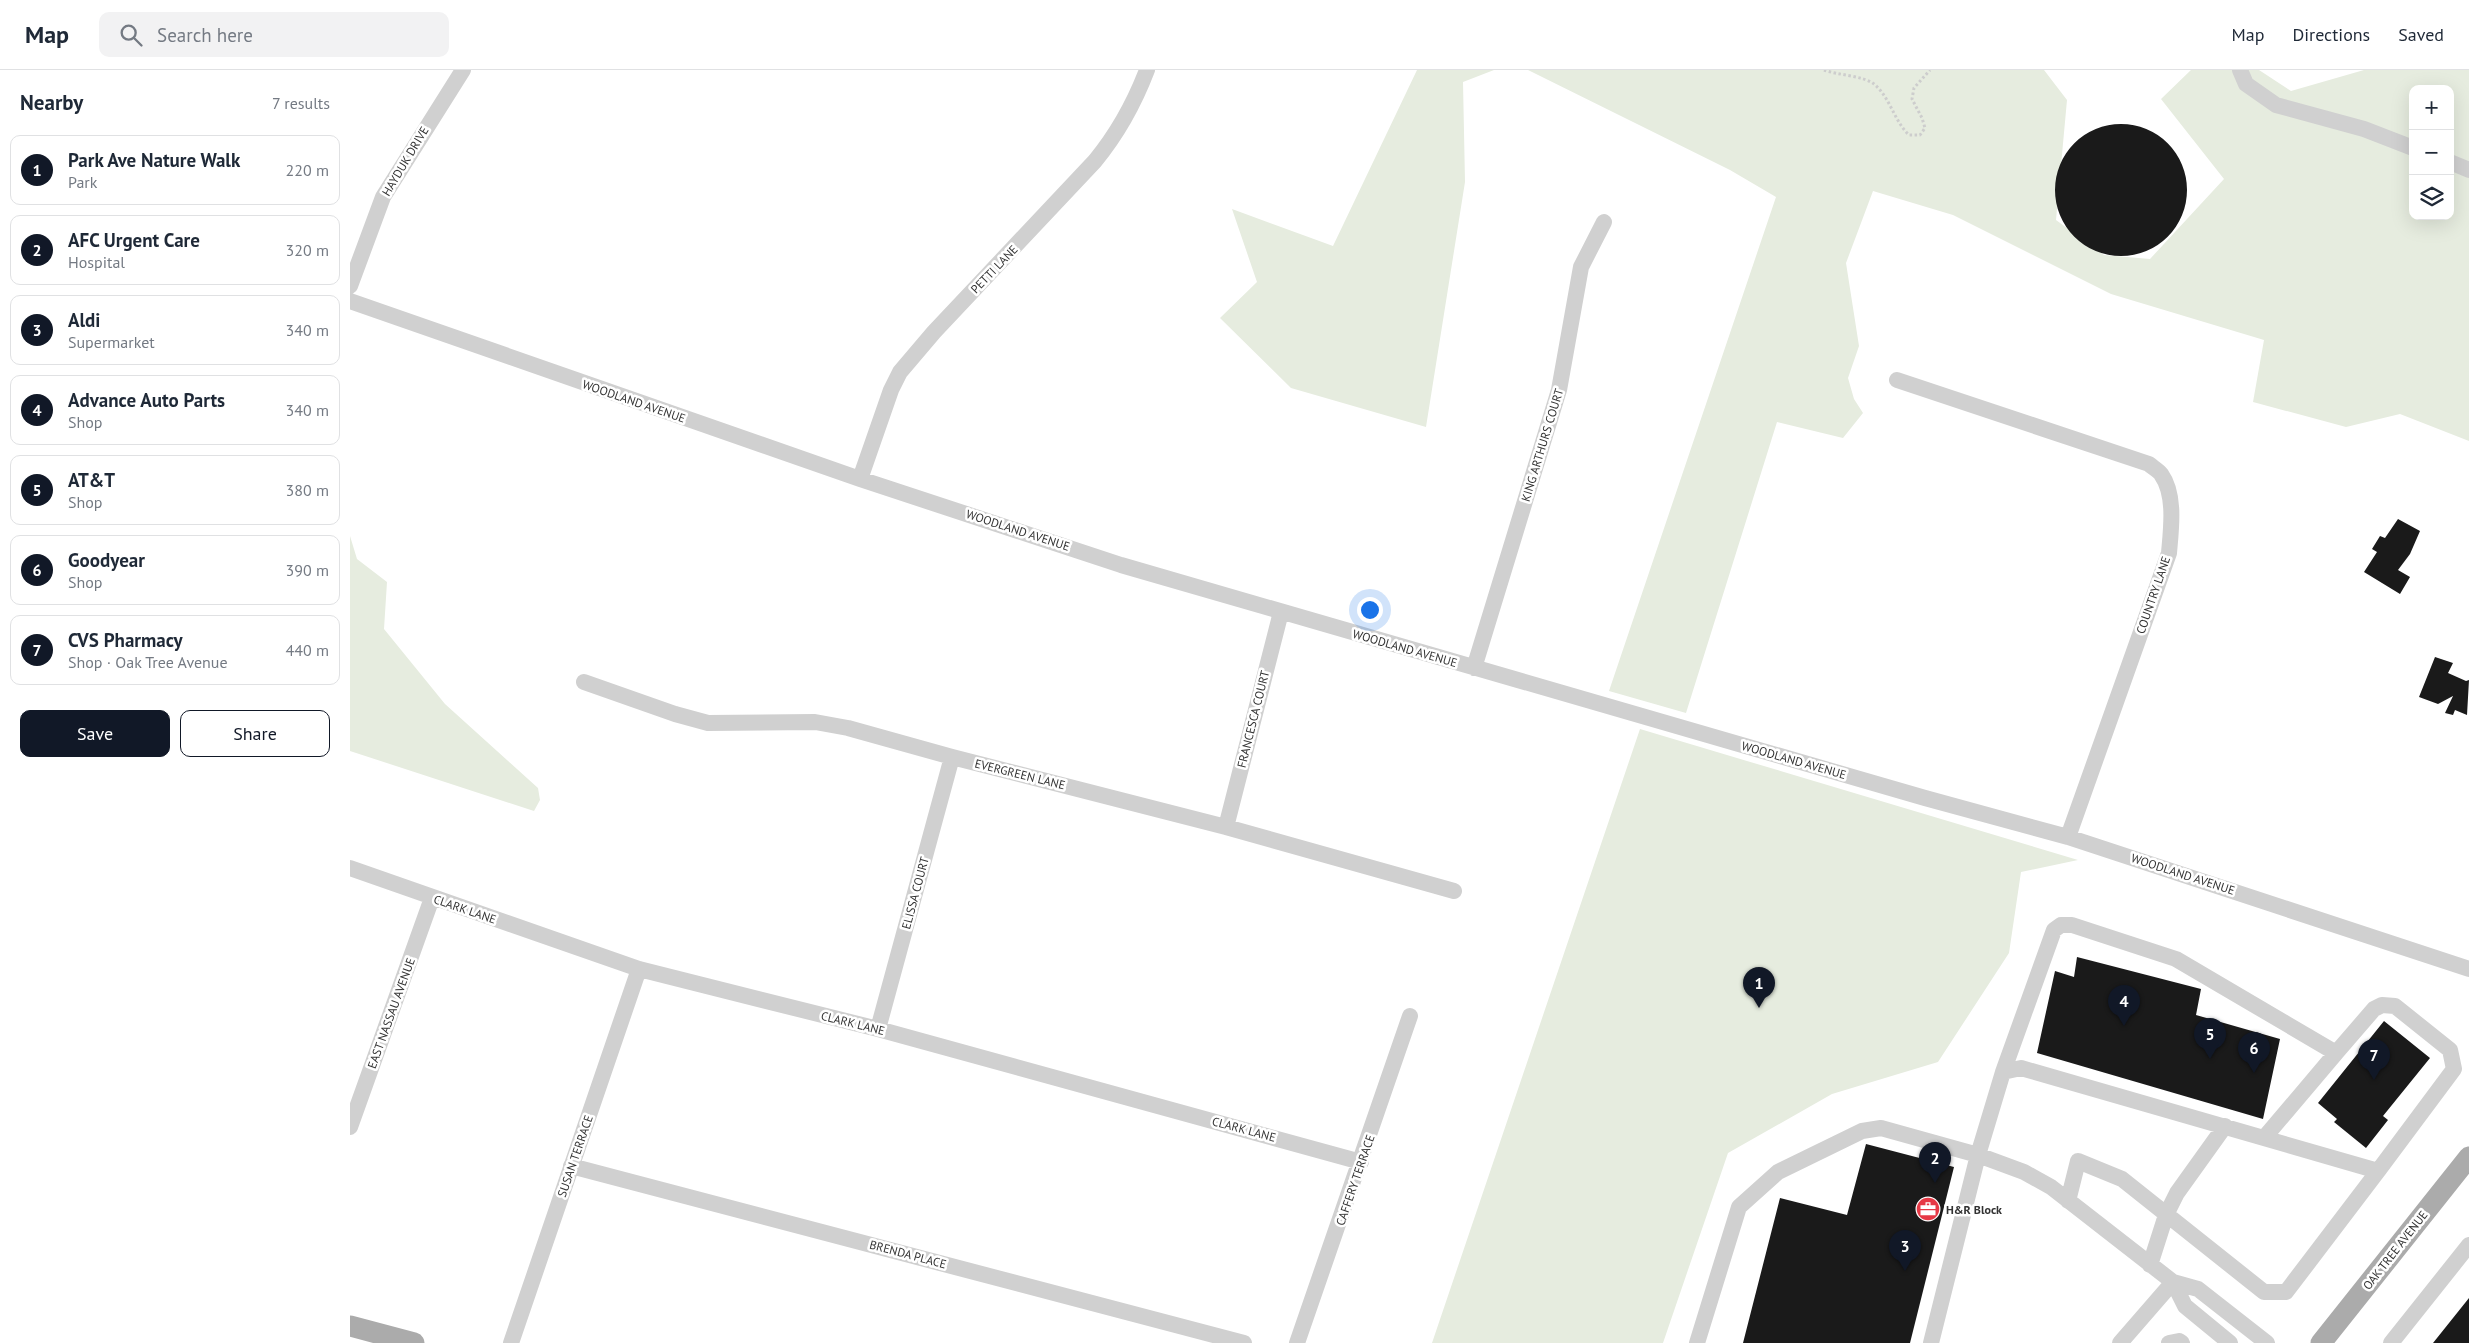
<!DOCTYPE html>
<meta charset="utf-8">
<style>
body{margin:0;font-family:"PT Sans",sans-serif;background:#f2f2f3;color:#1f2937}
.controls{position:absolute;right:15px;top:15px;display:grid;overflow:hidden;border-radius:10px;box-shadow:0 5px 20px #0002}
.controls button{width:45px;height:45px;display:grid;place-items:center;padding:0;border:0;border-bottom:1px solid #e0e1e3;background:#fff;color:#1f2937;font:25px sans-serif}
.you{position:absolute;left:1019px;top:539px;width:18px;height:18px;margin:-12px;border:4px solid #fff;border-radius:50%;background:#1a73e8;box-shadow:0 0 0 8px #1a73e833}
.badge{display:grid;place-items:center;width:32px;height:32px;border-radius:50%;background:#111827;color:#fff;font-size:16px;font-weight:700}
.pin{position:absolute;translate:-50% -41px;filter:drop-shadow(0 1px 2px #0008)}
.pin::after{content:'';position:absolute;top:26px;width:18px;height:15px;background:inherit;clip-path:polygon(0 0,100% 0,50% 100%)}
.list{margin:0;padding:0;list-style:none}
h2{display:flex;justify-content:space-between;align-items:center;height:65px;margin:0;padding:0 20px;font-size:21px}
h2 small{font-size:16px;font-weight:400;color:#747a83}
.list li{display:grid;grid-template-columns:32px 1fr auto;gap:15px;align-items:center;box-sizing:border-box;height:70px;margin:0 10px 10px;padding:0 10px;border:1px solid #e0e1e3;border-radius:10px}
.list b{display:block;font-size:19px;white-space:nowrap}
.list p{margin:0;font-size:16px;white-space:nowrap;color:#747a83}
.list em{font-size:16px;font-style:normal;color:#747a83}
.actions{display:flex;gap:10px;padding:15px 20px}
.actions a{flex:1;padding:11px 0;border:1px solid #111827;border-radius:10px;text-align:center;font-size:18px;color:#111827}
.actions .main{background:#111827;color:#fff}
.icon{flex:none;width:28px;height:28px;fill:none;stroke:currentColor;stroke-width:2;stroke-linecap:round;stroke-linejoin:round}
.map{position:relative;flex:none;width:2119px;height:1273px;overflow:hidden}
header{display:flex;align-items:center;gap:30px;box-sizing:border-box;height:70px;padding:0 25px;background:#fff;border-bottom:1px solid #e0e1e3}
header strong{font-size:24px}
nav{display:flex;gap:28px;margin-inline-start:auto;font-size:18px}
.search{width:350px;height:45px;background:#f2f2f3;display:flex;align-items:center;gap:12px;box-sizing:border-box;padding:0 18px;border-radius:10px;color:#747a83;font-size:19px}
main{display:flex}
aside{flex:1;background:#fff}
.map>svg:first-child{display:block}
</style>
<header>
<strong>Map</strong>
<div class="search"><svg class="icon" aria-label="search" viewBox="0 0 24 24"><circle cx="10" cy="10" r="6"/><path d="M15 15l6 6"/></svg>Search here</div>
<nav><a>Map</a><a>Directions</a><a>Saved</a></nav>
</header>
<main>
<aside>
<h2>Nearby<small>7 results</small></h2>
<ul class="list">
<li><span class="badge">1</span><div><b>Park Ave Nature Walk</b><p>Park</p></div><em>220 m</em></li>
<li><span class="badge">2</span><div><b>AFC Urgent Care</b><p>Hospital</p></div><em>320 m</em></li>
<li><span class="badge">3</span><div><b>Aldi</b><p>Supermarket</p></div><em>340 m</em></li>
<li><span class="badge">4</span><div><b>Advance Auto Parts</b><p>Shop</p></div><em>340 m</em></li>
<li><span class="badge">5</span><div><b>AT&amp;T</b><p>Shop</p></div><em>380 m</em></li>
<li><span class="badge">6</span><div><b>Goodyear</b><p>Shop</p></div><em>390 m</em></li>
<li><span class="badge">7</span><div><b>CVS Pharmacy</b><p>Shop · Oak Tree Avenue</p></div><em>440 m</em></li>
</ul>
<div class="actions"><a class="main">Save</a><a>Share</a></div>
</aside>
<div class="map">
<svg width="2119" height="1273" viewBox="0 0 2119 1273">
<rect width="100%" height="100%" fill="#fff"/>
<path fill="#e6ecdf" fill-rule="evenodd" d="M1067 0H1144L1113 12 1115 112 1076 357 941 318 870 248 907 212 882 139 983 176Z
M1178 0H1694L1717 30 1706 150 1754 185 1800 189 1874 109 1811 29 1841 0H1909L1941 21 2014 0H2119V371L2050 344 1996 357 1903 332 1914 270 1761 224 1603 145 1523 121 1496 193 1509 276 1498 308 1504 329 1513 343 1493 368 1427 352 1336 643 1259 621 1426 127 1380 100ZM2063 19H2100V146H2063Z
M0 466 7 489 37 512 34 559 95 634 188 718 190 730 184 741 0 681Z
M1290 659 1728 790 1671 802 1659 883 1588 992 1482 1024 1378 1083 1313 1273H1082Z"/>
<path fill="#1a1a1a" d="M1705 120a66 66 0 1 1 132 0a66 66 0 1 1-132 0Z
M2048 449 2070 461 2060 484 2048 500 2060 507 2050 524 2014 502 2027 482 2022 479 2030 466 2035 468Z
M2085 587 2103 593 2098 603 2116 611 2119 610 2117 645 2105 640 2103 645 2095 643 2103 626 2088 634 2069 627Z
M1727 887 1851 919 1846 945 1930 969 1913 1049 1687 983 1705 901 1724 907Z
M2034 951 2080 988 2033 1046 2038 1050 2016 1078 1984 1052 1987 1049 1968 1033Z
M1516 1074 1604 1097 1560 1273H1393L1430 1128 1497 1145Z
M2119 1228V1273H2083Z"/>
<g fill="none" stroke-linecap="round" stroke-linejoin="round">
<path stroke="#cdcdcd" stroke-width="3" stroke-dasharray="2.5 2.5" stroke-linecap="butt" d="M1474 0C1487 5 1514 6 1524 14 1540 27 1544 51 1559 65H1570L1575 58 1572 48 1562 29 1564 18 1580 0"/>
<path stroke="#d0d0d0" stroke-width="16" d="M1890 0 1896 14 1926 35 2014 59 2063 78
M2100 92 2119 100
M0 216 33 127 113 0
M0 231 510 409 771 495 1575 728 1718 767 2119 899
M1547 310 1799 394C1802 397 1808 400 1811 404 1826 425 1821 459 1819 483L1718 767
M510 409 541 320 550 302 584 262 745 91C768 63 784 34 797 0
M1124 598 1209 320 1231 197 1254 152
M234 612 325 644 358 653 465 652 498 658 602 687 876 757 1104 821
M876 757 931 542
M0 798 289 899 528 959 1011 1092
M528 959 602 687
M1653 1002 1704 860 1711 855H1722L1826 889 1986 983 2024 939 2032 935 2045 936 2100 980 2104 999 2028 1101
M0 1057 82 828
M1914 1068 1986 983
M221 1096 894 1273
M1800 1195 1816 1145 1827 1123 1875 1056
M1823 1212 1835 1236 1880 1273
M161 1273 289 899
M947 1273 1060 946
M1347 1273 1389 1137 1428 1102 1512 1061 1531 1058 1628 1085 1653 1002 1671 998 2028 1101 1936 1222H1914L1772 1109 1728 1091 1718 1131
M1581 1273 1628 1085 1674 1102 1701 1117 1823 1212 1848 1219 1917 1273
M1770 1273 1823 1212
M1819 1273 1829 1271 1832 1273
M2041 1273 2119 1175"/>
<path stroke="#ababab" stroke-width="21" d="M0 1256 64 1273
M1971 1273 2119 1087"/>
</g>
<defs>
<g id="office-disc" transform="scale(1.25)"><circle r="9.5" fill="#e63946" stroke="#fff"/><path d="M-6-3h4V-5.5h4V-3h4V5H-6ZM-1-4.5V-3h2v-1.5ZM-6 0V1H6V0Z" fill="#fff"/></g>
</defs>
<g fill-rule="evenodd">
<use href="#office-disc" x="1578" y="1139"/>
</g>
<g text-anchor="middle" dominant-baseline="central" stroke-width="5" stroke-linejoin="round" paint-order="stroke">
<g font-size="12" fill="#333" stroke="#fff">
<text transform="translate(55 91) rotate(-59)">HAYDUK DRIVE</text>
<text transform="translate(644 199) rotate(-46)">PETTI LANE</text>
<text transform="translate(284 331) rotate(19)">WOODLAND AVENUE</text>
<text transform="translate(1192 375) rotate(-73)">KING ARTHURS COURT</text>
<text transform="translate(668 460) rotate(18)">WOODLAND AVENUE</text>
<text transform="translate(1803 525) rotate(-71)">COUNTRY LANE</text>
<text transform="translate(1055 578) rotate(16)">WOODLAND AVENUE</text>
<text transform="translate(903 649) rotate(-76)">FRANCESCA COURT</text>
<text transform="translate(1444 690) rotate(16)">WOODLAND AVENUE</text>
<text transform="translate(670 704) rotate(14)">EVERGREEN LANE</text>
<text transform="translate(1833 804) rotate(18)">WOODLAND AVENUE</text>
<text transform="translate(565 823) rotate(-75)">ELISSA COURT</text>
<text transform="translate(115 839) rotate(19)">CLARK LANE</text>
<text transform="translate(41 943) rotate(-70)">EAST NASSAU AVENUE</text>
<text transform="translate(503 953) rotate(14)">CLARK LANE</text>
<text transform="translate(894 1059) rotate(15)">CLARK LANE</text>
<text transform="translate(225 1086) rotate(-71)">SUSAN TERRACE</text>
<text transform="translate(1005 1110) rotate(-71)">CAFFERY TERRACE</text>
<text transform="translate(2045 1180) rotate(-52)">OAK TREE AVENUE</text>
<text transform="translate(558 1184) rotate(15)">BRENDA PLACE</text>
</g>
<g font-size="12" font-weight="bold" fill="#333" stroke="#fff" text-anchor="start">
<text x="1596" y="1139">H&amp;R Block</text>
</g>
</g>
</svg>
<div class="controls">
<button>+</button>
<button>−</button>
<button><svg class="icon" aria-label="layers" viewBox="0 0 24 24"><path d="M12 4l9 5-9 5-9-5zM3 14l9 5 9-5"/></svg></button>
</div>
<div class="you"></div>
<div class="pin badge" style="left:1409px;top:938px">1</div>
<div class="pin badge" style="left:1585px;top:1113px">2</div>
<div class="pin badge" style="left:1555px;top:1201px">3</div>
<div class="pin badge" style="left:1774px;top:956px">4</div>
<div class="pin badge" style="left:1860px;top:989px">5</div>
<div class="pin badge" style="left:1904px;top:1003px">6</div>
<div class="pin badge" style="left:2024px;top:1010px">7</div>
</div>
</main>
